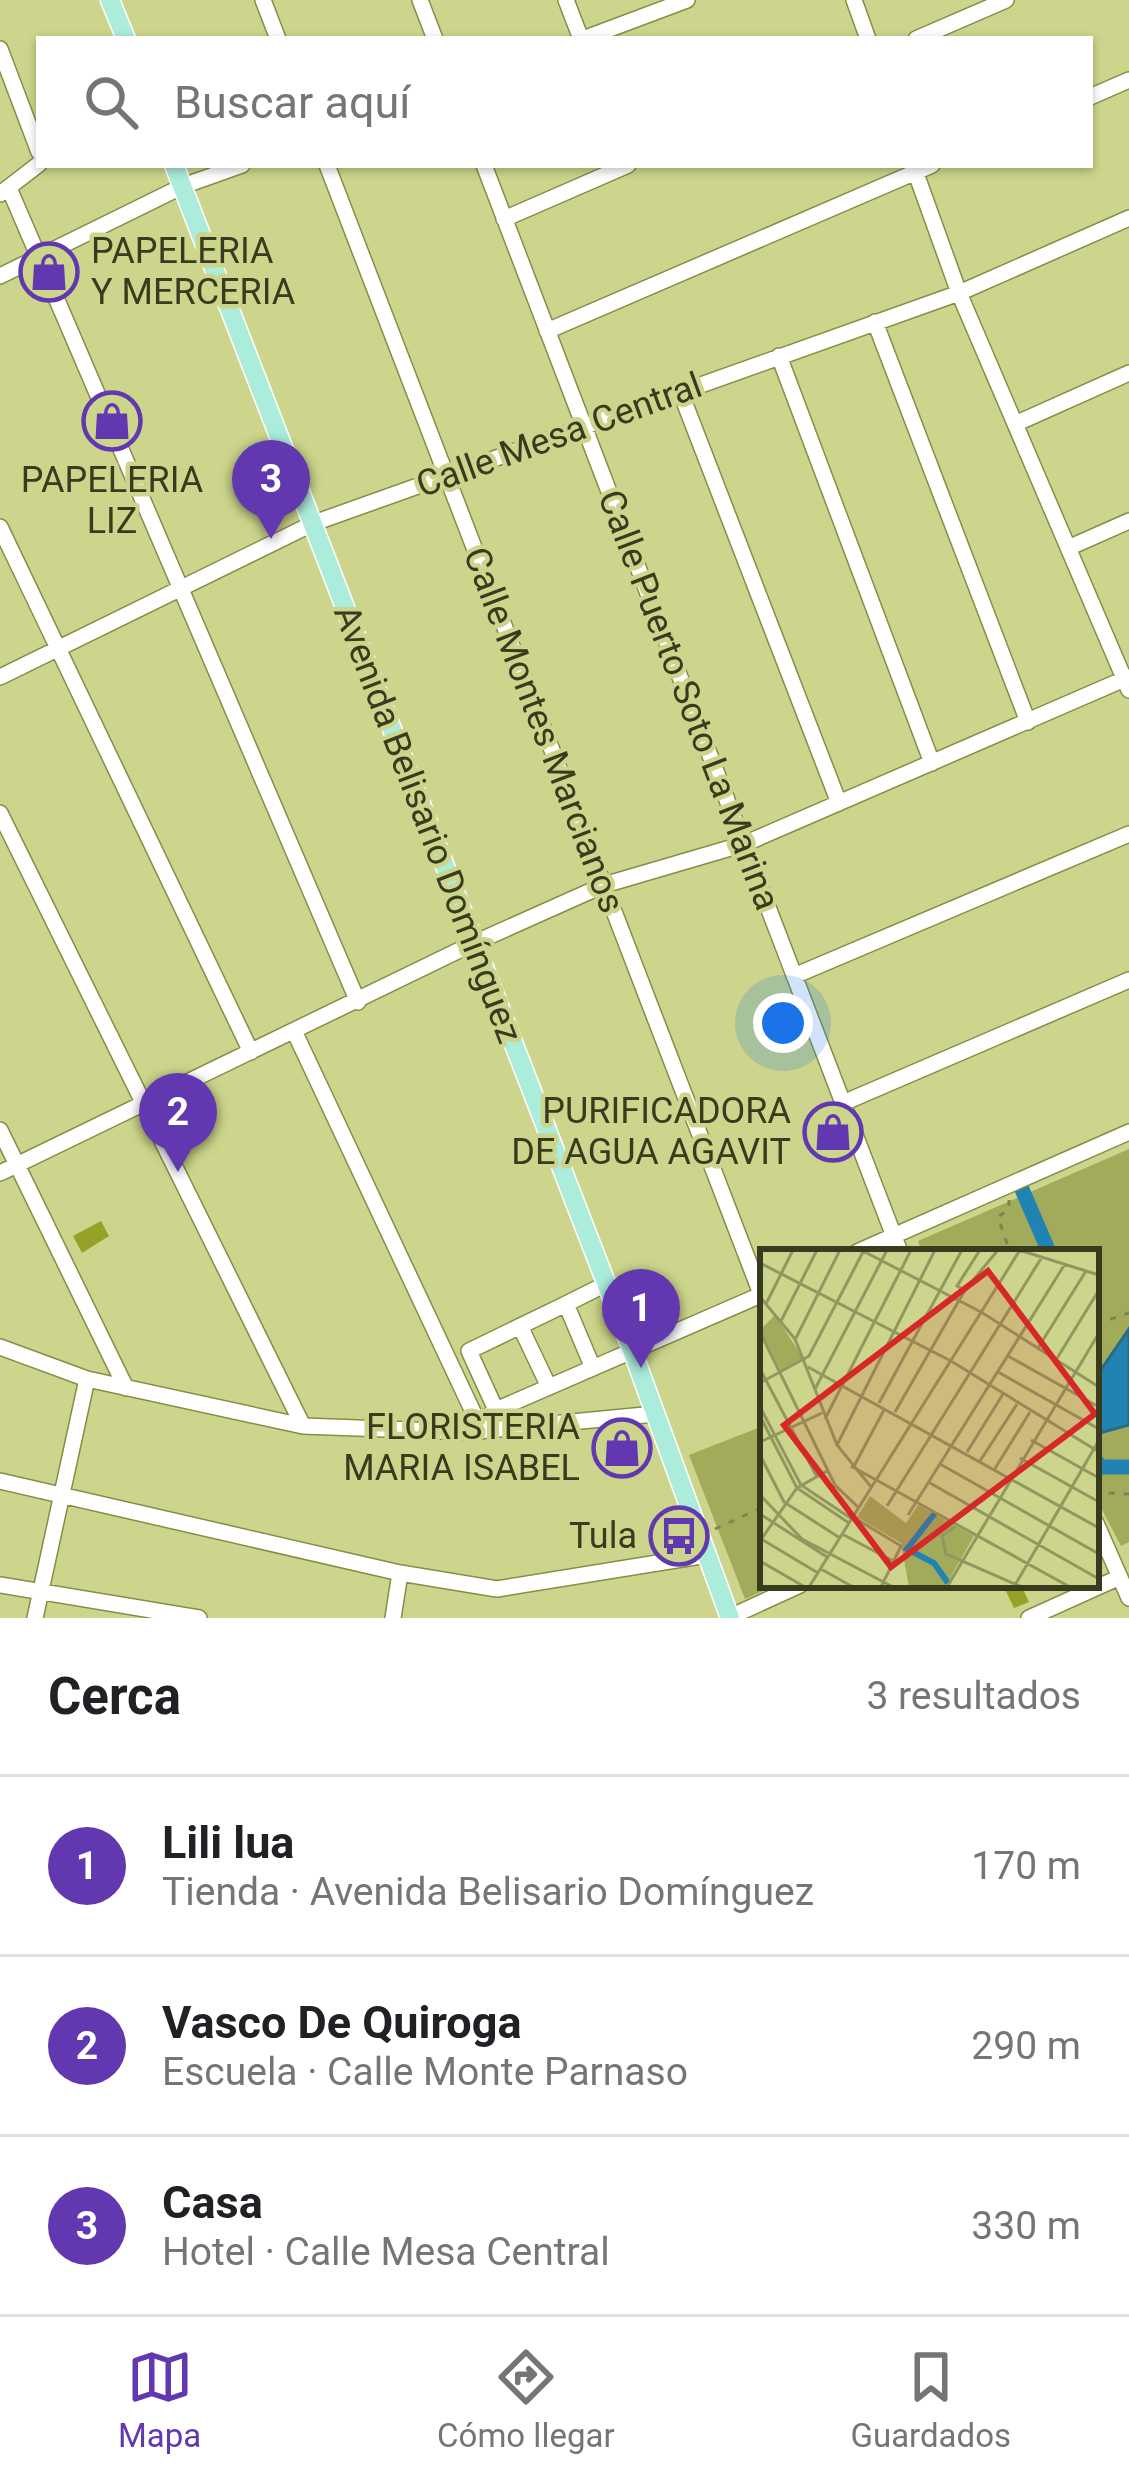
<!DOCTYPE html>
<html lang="es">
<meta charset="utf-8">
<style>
body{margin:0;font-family:Roboto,sans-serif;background:#f6f6f6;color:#202124}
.you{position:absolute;left:783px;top:1023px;width:42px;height:42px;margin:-30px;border:9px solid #fff;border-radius:50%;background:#1a73e8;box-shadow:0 0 0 18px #1a73e833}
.badge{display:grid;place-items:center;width:78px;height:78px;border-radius:50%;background:#6238b0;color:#fff;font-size:39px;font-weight:700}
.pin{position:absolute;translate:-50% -99px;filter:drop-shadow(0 3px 6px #0008)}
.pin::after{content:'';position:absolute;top:63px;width:42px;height:36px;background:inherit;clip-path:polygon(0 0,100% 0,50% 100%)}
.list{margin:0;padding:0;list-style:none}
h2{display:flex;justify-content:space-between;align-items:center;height:156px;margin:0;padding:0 48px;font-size:51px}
h2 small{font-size:39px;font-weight:400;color:#757577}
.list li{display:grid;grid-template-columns:78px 1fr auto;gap:36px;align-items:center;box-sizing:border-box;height:180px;padding:0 48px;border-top:3px solid #e0e0e0}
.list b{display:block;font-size:45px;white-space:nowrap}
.list p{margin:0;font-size:39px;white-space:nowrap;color:#757577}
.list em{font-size:39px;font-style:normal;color:#757577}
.icon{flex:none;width:66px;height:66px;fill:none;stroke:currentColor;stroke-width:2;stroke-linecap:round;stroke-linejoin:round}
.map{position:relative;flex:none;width:1129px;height:1618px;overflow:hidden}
.search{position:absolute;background:#fff;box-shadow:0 3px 9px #0004;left:36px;right:36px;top:36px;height:132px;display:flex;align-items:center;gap:30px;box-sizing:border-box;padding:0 42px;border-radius:0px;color:#757577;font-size:45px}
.sheet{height:696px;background:#fff}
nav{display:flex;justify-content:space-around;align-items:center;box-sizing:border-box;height:168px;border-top:3px solid #e0e0e0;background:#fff;font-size:33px;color:#757577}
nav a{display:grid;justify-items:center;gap:6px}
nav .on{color:#6238b0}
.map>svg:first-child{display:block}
</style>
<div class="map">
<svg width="1129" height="1618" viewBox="0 0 1129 1618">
<rect width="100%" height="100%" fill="#ccd58b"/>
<path fill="#a2ab59" d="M1129 1149V1542L1121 1546 1096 1498V1252H922L918 1241Z
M763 1426V1585H776L745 1599 689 1455Z"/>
<path fill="#2083b1" stroke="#276d85" stroke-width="3" d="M1129 1329V1425L1096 1434V1377Z"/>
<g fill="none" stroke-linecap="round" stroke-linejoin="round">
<path stroke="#2083b1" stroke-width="15" d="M1021 1187 1049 1252
M1096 1461 1101 1467H1129"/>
</g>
<path fill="#96a128" d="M101 1221 109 1236 82 1253 73 1236Z
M1003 1585H1021L1029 1602 1014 1608Z"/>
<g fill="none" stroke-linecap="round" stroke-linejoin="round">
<g stroke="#858e45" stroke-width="18">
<path id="minor" d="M263 0 278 39
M420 0 435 39
M566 0 581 39
M854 0 868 39
M583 39 687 0
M916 39 1006 0
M0 49 39 152
M1090 97 1129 80
M327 165 763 1299
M484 165 900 1252
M913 165 959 293 1129 690
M9 188 358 1002
M0 194 39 164
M504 219 628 165
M0 276 183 186 242 165
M875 322 1028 722
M547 331 932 165
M779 356 932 763
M680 391 839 803
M1015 424 1129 373
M0 527 251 1052
M1068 548 1129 521
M0 677 314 523 959 293 1129 218
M0 813 303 1426
M794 976 1129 834
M295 1033 482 1431
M843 1103 1129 980
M0 1130 126 1388
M0 1173 472 944 604 885 744 844 1129 677
M857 1252 1129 1132
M566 1304 606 1284
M520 1326 549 1387
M0 1347 87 1379 303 1426 467 1432 655 1414
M496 1410 469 1351 566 1304 593 1368
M472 1428 496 1410 763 1294
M0 1481 400 1573 497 1589 707 1555
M1096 1523 1129 1598
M0 1585 199 1618
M730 1617 800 1585
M35 1618 87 1379
M393 1618 400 1573
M1029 1618 1120 1577"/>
</g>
<g stroke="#fff" stroke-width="21">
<path id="major" d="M110 0 126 39
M174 165 632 1350 730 1618"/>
</g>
<path stroke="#7e8451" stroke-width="3" stroke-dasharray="6 9" stroke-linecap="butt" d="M1009 1200V1209L998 1217 1010 1252
M1096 1324 1129 1313
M1096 1485 1109 1493 1129 1494
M715 1529 763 1507"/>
<use href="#minor" stroke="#fff" stroke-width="15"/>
<use href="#major" stroke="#acecdb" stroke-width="18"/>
</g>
<defs>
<g id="shop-ring" transform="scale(3)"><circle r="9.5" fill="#ccd58b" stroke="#6238b0" stroke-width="1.5"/><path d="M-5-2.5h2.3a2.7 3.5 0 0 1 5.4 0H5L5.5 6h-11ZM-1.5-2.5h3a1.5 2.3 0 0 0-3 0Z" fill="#6238b0"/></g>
<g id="bus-ring" transform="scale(3)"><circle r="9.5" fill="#ccd58b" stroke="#6238b0" stroke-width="1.5"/><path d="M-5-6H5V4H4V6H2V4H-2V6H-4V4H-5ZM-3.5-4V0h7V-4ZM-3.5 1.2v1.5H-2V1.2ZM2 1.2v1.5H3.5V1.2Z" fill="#6238b0"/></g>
</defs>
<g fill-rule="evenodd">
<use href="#shop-ring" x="49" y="272"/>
<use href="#shop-ring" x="112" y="421"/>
<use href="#shop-ring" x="833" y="1132"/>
<use href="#shop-ring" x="622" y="1448"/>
<use href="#bus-ring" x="679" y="1536"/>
</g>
<g text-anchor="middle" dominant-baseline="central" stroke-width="9" stroke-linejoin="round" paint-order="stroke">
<g font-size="36" fill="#383b1d" stroke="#ccd58b" text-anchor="end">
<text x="91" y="251" text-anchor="start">PAPELERIA<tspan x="91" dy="41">Y MERCERIA</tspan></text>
<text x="112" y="480" text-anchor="middle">PAPELERIA<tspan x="112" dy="41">LIZ</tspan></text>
<text x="791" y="1111">PURIFICADORA<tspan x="791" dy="41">DE AGUA AGAVIT</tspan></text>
<text x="580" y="1427">FLORISTERIA<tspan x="580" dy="41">MARIA ISABEL</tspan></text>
<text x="637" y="1536">Tula</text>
</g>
<g font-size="36" fill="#383b1d" stroke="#ccd58b">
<text transform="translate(559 435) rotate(-20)">Calle Mesa Central</text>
<text transform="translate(689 700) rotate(69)">Calle Puerto Soto La Marina</text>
<text transform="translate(544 730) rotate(69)">Calle Montes Marcianos</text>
<text transform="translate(428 824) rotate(69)">Avenida Belisario Domínguez</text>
</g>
</g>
<g transform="translate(760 1249)">
<rect width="339" height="339" fill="#ccd58b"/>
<path d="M15 66 43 109 21 122 0 81ZM110 247 146 274 158 256 214 287 185 338H149L141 294 97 268Z" fill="#a2ab59"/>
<path fill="none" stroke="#2083b1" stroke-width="6" d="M175 264 147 300 174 314 188 334"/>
<path fill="none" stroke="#91975f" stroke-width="3" d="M101 1 221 63 339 138M259 1 339 26M0 14 191 112 339 203M205 41 197 37 220 1M0 48 35 90 77 196 112 239M6 55 33 1M21 72 57 1M0 83 75 236 99 259M36 89 80 1M278 99 326 22M248 107 339 158M296 111 339 41M48 118 339 279M0 120 57 228M238 123 339 180M0 134 49 107 104 1M55 140 127 1M119 154 202 1M0 158 41 236 92 270M135 163 205 41 238 1M0 167 37 239 89 274M65 170 151 1M271 191 339 229M0 193 62 164M77 196 175 1M207 203 243 145M0 206 24 253 80 289M260 209 339 253M220 212 257 155M180 215 339 305M91 217 310 338M93 219 125 159M234 221 270 163M170 234 339 330M0 246 42 290 133 338M127 257 282 8M0 265 67 308M148 266 305 15M93 268 141 297 121 338M196 277 182 287 186 305 262 338M82 285 135 313M3 291 58 324M0 292 37 239 67 222M0 312 45 338M61 320 93 338M49 338 260 1M187 338 339 84M254 338 339 191"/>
<path fill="#d62828" fill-opacity="0.15" stroke="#d62828" stroke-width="6" d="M228 22 335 165 131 318 24 176Z"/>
<rect width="339" height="339" fill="none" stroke="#383b1d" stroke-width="6"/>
</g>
</svg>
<div class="you"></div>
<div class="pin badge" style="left:641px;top:1368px">1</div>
<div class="pin badge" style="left:178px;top:1172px">2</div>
<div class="pin badge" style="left:271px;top:539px">3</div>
<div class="search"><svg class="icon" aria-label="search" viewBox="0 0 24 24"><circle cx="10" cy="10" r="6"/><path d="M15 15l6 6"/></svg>Buscar aquí</div>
</div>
<section class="sheet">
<h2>Cerca<small>3 resultados</small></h2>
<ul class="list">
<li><span class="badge">1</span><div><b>Lili lua</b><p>Tienda · Avenida Belisario Domínguez</p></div><em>170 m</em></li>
<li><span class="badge">2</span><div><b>Vasco De Quiroga</b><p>Escuela · Calle Monte Parnaso</p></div><em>290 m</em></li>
<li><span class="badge">3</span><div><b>Casa</b><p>Hotel · Calle Mesa Central</p></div><em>330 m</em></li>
</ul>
</section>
<nav>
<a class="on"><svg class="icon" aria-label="map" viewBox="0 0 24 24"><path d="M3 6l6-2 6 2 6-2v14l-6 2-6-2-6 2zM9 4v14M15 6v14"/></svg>Mapa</a>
<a><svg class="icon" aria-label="directions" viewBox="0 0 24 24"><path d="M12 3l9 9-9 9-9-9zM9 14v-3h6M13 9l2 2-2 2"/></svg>Cómo llegar</a>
<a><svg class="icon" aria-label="saved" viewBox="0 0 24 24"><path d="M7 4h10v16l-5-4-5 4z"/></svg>Guardados</a>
</nav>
